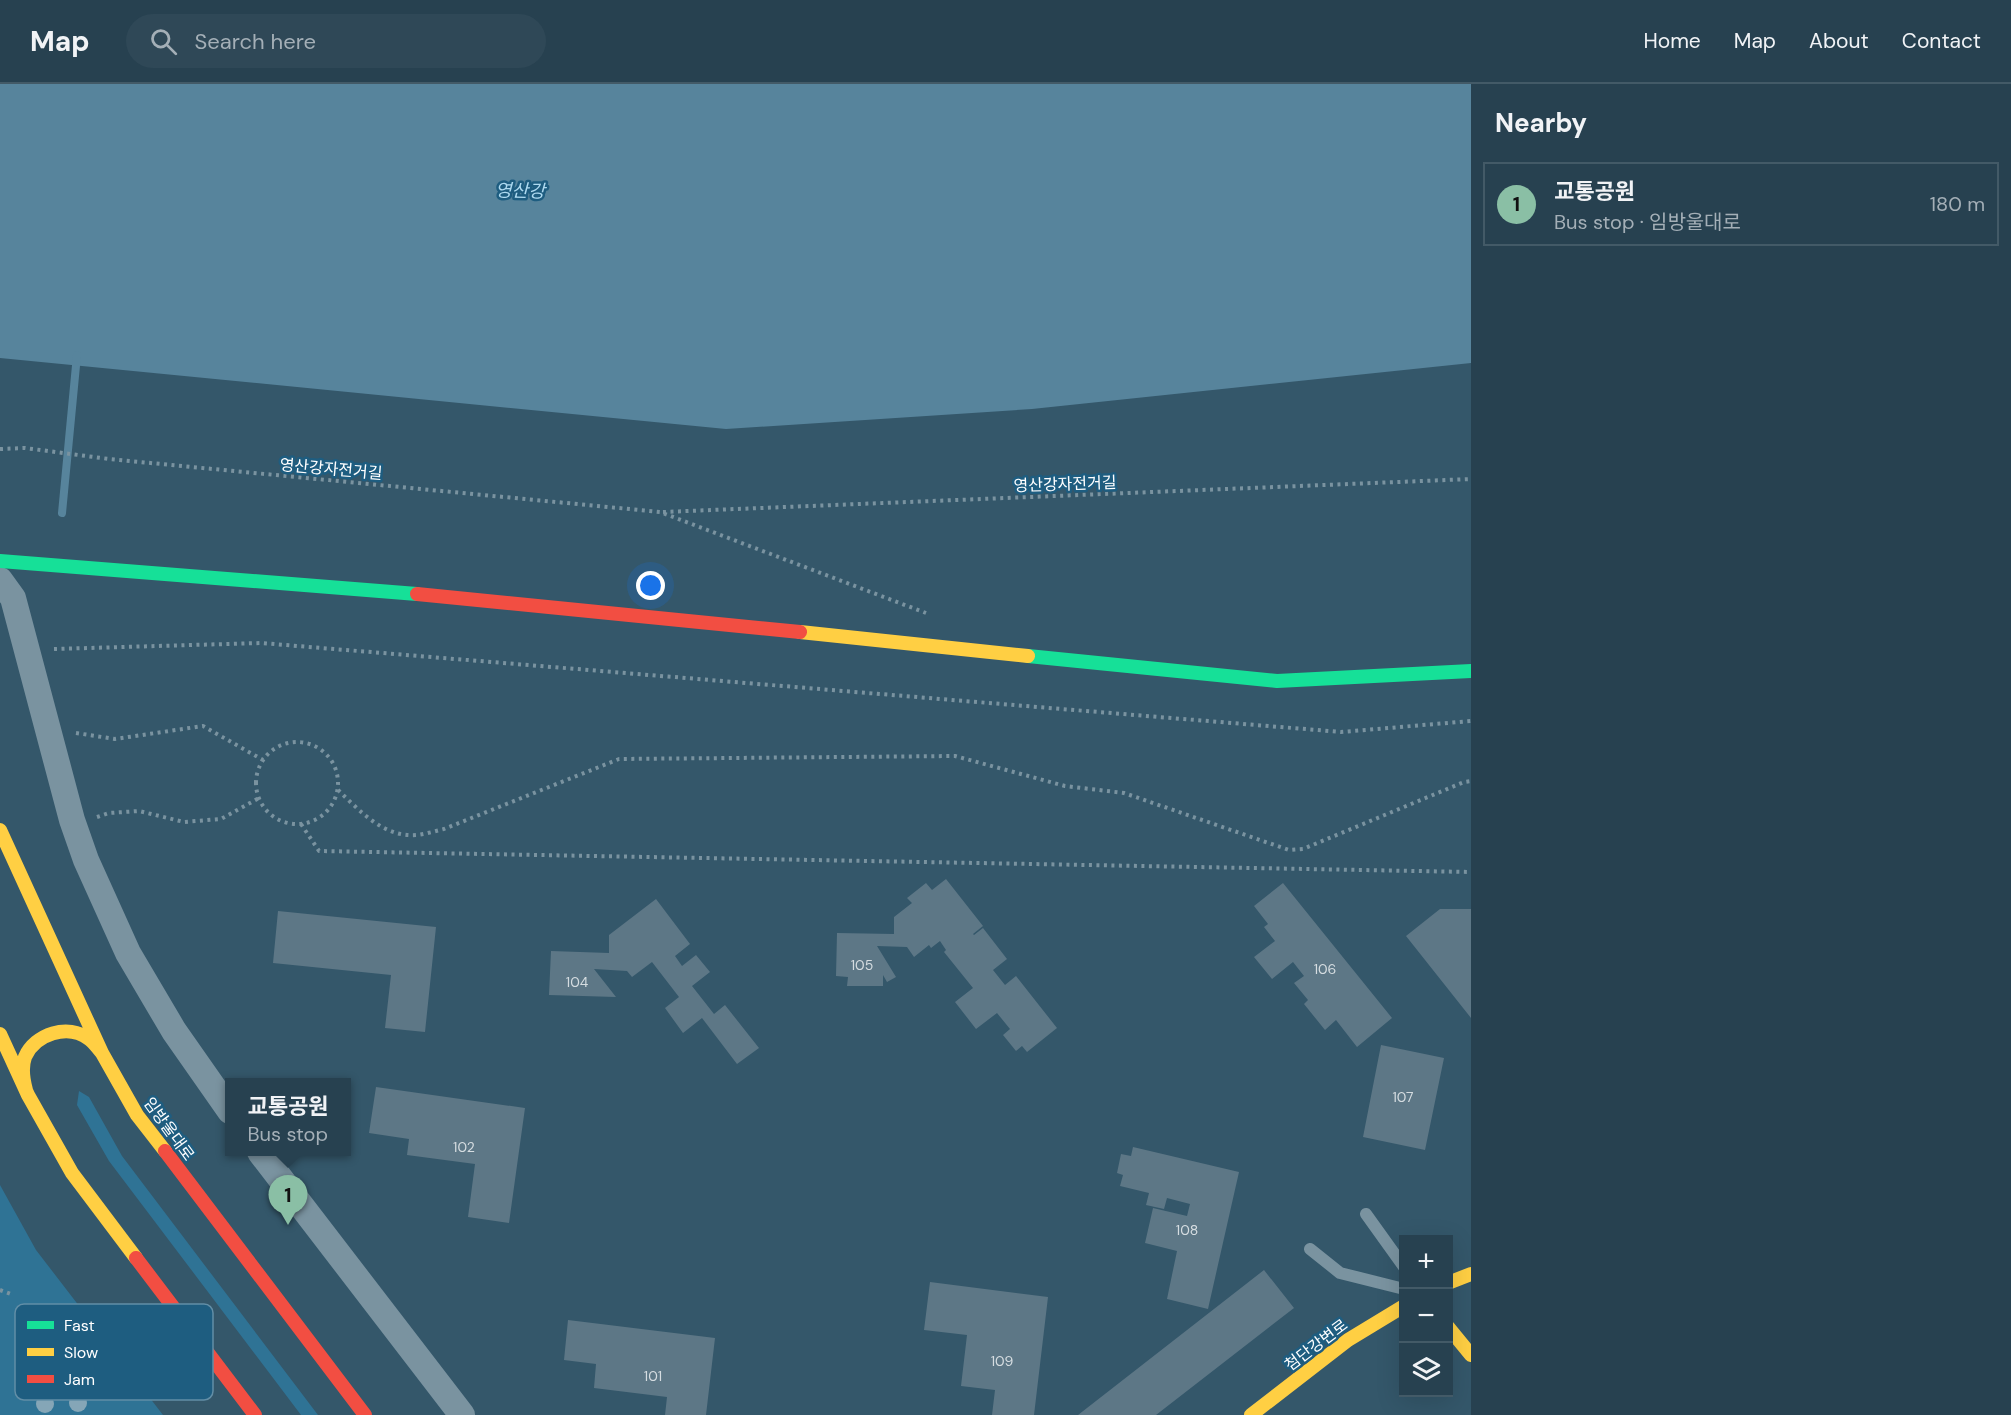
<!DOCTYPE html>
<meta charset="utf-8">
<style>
body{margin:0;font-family:"DM Sans","Noto Sans KR",sans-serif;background:#2f4857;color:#f1f3f6}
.controls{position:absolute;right:18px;bottom:18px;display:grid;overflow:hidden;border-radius:0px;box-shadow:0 6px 24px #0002}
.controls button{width:54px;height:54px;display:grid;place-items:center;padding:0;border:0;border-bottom:2px solid #435a67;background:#274150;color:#f1f3f6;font:30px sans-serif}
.you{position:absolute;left:651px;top:502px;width:21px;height:21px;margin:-15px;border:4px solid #fff;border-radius:50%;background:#1a73e8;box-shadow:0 0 0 9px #1a73e833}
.badge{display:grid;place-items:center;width:39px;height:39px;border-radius:50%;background:#8abfa5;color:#111;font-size:20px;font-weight:700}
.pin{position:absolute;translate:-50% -50px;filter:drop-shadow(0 2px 3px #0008)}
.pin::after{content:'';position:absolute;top:32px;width:21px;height:18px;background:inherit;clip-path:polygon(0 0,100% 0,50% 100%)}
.popup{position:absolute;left:225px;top:994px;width:126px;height:78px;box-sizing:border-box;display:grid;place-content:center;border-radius:0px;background:#274150;filter:drop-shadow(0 2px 4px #0005);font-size:20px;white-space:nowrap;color:#a4afb7}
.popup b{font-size:22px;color:#f1f3f6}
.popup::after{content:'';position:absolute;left:50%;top:100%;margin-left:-12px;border:12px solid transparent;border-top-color:#274150}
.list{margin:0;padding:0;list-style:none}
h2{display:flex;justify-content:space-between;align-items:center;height:78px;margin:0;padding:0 24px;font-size:26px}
h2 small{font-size:20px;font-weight:400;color:#a4afb7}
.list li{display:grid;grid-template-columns:39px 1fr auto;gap:18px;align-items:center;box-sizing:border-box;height:84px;margin:0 12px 12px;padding:0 12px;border:2px solid #435a67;border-radius:0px}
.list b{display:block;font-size:22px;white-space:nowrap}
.list p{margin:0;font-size:20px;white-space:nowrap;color:#a4afb7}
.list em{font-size:20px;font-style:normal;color:#a4afb7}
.icon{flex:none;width:33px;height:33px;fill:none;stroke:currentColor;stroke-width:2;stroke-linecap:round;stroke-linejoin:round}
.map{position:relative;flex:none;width:1471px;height:1331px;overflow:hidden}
header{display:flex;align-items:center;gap:36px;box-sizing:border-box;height:84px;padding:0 30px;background:#274150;border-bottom:2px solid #435a67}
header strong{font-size:28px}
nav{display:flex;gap:33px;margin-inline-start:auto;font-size:21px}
.search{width:420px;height:54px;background:#2f4857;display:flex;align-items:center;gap:15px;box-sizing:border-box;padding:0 21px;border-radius:33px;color:#a4afb7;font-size:22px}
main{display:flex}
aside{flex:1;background:#274150}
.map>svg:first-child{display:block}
</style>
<header>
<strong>Map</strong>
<div class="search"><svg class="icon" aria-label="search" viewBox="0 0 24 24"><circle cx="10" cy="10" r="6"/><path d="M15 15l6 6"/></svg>Search here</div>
<nav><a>Home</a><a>Map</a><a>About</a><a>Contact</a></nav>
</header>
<main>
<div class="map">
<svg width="1471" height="1331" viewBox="0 0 1471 1331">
<rect width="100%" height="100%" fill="#34576a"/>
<path fill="#2f7395" d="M79 1007 89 1013 122 1072 318 1331H301L109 1077 77 1021Z
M0 1101 36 1166 163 1331H0Z"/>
<path fill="#57849c" d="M0 0H1471V279L1032 325 726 345 0 274Z"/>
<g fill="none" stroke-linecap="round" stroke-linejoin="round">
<path stroke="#57849c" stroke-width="8" d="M62 429 77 271"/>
</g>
<path fill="#5d7786" d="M946 795 983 842 973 850 974 851 983 844 1007 875 993 886 1005 901 1016 892 1057 944 1027 968 1022 962 1016 967 1003 951 1010 945 997 929 976 945 955 918 973 904 944 868 946 866 940 857 931 864 929 861 914 873 907 863 877 862 896 893 887 898 883 891V902H847L848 893 836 892 837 849 894 850V833L912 819 907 814 926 799 932 806Z
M1283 799 1392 934 1357 963 1336 936 1325 946 1304 920 1308 916 1294 899 1304 892 1293 878 1272 895 1254 873 1275 857 1264 843 1268 840 1254 822Z
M656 815 690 860 675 872 682 882 696 871 710 888 692 902 714 930 725 921 759 964 737 980 702 934 683 949 665 924 679 913 652 878 632 893 627 887 594 885 616 913 549 911 551 867 609 869V851Z
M1440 825H1471V934L1406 852Z
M278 827 436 843 425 948 385 944 391 891 273 879Z
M1381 961 1444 974 1425 1066 1363 1053Z
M376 1003 525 1024 509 1139 468 1133 475 1080 407 1071 409 1055 369 1049Z
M1133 1063 1239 1088 1208 1225 1167 1215 1177 1167 1145 1159 1153 1124 1187 1132 1190 1120 1167 1114 1164 1125 1146 1121 1149 1109 1120 1102 1123 1091 1117 1089 1121 1070 1131 1072Z
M1264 1186 1294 1224 1156 1331H1078Z
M930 1198 1048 1213 1034 1331H992L995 1306 961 1302 967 1251 924 1246Z
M568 1236 715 1254 706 1331H665L667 1313 594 1304 596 1280 564 1276Z"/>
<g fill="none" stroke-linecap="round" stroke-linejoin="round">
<path stroke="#7a93a0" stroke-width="4" stroke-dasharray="3 4.5" stroke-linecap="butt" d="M0 365 25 364 109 375 660 428 926 529
M663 428 1471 395
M54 565 261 559 1341 648 1471 637
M76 649 115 655 203 642 263 676
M256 699a41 41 0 1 1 82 0a41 41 0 1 1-82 0Z
M338 706C360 727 384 754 417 751 426 750 435 747 444 745L619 675 955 672 1065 702 1124 709 1289 766 1303 765 1464 698 1471 697
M97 733 109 729 139 727 184 738 221 735 259 714
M301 740 319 767 1471 788
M0 1206 11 1210"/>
<path stroke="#7a93a0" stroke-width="12" d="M1366 1130 1404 1183
M1310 1165 1340 1189 1404 1205"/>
<path stroke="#7a93a0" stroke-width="26" d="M0 496 13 514 72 736 86 776 128 869 174 947 230 1027
M260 1068 462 1331"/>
<path stroke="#16e098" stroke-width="14" d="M0 477 417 510
M1028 572 1277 597 1471 587"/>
<path stroke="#ffcf43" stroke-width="14" d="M800 548 1028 572
M0 746 102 969 137 1031 165 1067
M0 950 28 1011 72 1089 136 1174
M26 1006C23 995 21 984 25 973 35 950 68 939 89 955 94 958 98 965 102 969
M1448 1199 1471 1190
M1448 1243 1471 1271
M1251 1331 1348 1256 1404 1222"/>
<path stroke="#f24e42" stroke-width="14" d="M417 510 800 548
M165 1067 365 1331
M136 1174 255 1331"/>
</g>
<g fill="#85a6b7">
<circle cx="59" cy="1233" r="9"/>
<circle cx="84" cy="1258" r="9"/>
<circle cx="49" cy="1262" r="9"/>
<circle cx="84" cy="1283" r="9"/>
<circle cx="50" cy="1288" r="9"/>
<circle cx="109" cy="1300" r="9"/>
<circle cx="78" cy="1319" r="9"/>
<circle cx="45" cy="1320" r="9"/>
</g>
<g text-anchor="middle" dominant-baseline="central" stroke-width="5" stroke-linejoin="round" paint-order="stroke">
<g font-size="14" fill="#d6dde1">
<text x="862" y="881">105</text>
<text x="1325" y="885">106</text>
<text x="577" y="898">104</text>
<text x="1403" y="1013">107</text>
<text x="464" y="1063">102</text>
<text x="1187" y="1146">108</text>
<text x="1002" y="1277">109</text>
<text x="653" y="1292">101</text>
</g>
<g font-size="16" fill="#fff" stroke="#1e5d80">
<text transform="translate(331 385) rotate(5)">영산강자전거길</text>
<text transform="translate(1065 400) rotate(-2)">영산강자전거길</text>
<text transform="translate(169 1045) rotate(54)">임방울대로</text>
<text transform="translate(1316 1261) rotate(-37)">첨단강변로</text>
</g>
<g font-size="18" font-style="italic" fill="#aedaf0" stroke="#1e5d80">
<text transform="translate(520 107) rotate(1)">영산강</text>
</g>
</g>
<rect x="15" y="1220" width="198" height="96" rx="9" fill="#1e5d80" stroke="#628ea6" stroke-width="1.5"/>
<rect x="27" y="1237" width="27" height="8" fill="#16e098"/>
<rect x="27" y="1264" width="27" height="8" fill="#ffcf43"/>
<rect x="27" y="1291" width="27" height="8" fill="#f24e42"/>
<g font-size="16" fill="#fff">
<text x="64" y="1247">Fast</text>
<text x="64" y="1274">Slow</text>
<text x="64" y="1301">Jam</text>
</g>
</svg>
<div class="controls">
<button>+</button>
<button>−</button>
<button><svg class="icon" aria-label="layers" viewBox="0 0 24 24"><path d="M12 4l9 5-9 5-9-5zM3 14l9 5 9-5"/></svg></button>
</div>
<div class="you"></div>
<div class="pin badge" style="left:288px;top:1141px">1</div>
<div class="popup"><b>교통공원</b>Bus stop</div>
</div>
<aside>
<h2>Nearby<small></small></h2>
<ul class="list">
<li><span class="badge">1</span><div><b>교통공원</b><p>Bus stop · 임방울대로</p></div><em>180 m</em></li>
</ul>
</aside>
</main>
